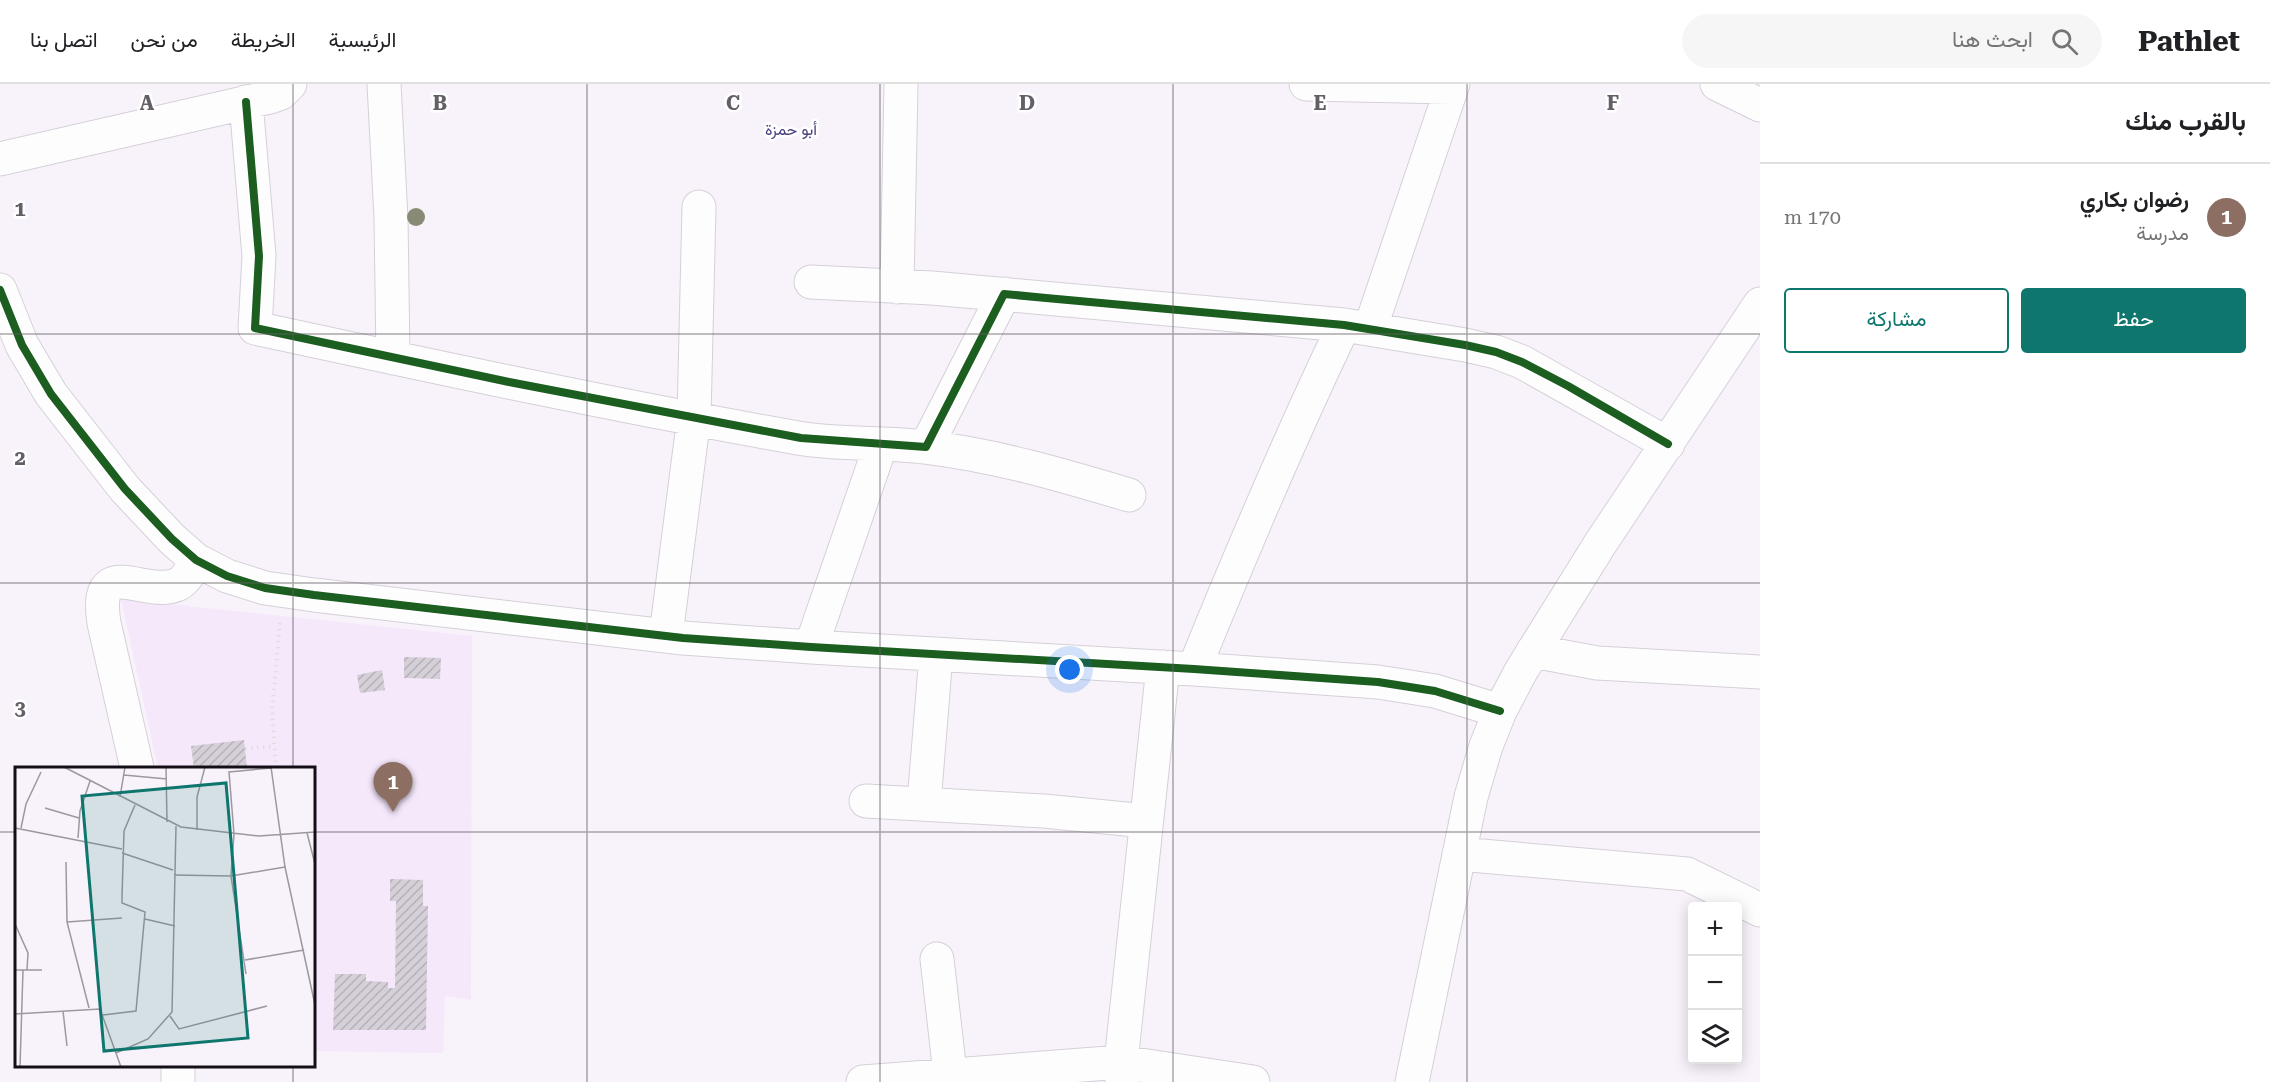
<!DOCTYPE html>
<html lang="ar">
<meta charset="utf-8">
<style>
body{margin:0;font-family:"Roboto Serif",Vazirmatn,serif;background:#f6f6f6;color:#202124;direction:rtl}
.controls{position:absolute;right:18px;bottom:18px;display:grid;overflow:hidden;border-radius:6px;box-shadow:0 3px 15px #0003}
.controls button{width:54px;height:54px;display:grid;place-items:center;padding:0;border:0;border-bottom:2px solid #e0e0e0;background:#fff;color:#202124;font:30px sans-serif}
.you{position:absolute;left:1070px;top:586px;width:21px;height:21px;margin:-15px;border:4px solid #fff;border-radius:50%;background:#1a73e8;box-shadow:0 0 0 9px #1a73e833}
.badge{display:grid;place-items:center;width:39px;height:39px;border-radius:50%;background:#0f766e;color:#fff;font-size:20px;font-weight:700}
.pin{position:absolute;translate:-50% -50px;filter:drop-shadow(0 2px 3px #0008)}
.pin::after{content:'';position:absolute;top:32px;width:21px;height:18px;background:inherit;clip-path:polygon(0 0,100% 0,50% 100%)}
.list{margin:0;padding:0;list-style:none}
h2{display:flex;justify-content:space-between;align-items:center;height:78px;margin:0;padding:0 24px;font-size:26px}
h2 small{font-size:20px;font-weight:400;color:#757577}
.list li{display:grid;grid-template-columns:39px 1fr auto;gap:18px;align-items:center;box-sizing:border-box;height:108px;padding:0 24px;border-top:2px solid #e0e0e0}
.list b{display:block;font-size:22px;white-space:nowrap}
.list p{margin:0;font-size:20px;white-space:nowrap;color:#757577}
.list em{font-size:20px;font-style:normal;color:#757577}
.actions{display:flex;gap:12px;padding:18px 24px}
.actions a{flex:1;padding:14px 0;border:2px solid #0f766e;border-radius:6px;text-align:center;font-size:21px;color:#0f766e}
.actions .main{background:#0f766e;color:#fff}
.icon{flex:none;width:33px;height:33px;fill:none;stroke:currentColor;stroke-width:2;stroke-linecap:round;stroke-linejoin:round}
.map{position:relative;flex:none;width:1760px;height:998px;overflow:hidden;direction:ltr}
header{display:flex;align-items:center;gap:36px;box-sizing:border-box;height:84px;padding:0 30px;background:#fff;border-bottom:2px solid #e0e0e0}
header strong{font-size:28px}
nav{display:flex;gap:33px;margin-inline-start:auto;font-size:21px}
.search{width:420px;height:54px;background:#f6f6f6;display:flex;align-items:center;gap:15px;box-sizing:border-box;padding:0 21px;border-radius:33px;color:#757577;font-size:22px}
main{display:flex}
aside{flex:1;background:#fff}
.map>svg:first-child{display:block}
</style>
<header>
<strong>Pathlet</strong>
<div class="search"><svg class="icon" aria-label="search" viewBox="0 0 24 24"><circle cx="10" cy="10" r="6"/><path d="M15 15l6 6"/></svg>ابحث هنا</div>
<nav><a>الرئيسية</a><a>الخريطة</a><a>من نحن</a><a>اتصل بنا</a></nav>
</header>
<main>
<aside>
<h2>بالقرب منك<small></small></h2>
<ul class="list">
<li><span class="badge" style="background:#8d6e63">1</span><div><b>رضوان بكاري</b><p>مدرسة</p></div><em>170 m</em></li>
</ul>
<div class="actions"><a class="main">حفظ</a><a>مشاركة</a></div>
</aside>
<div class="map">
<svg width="1760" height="998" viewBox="0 0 1760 998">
<defs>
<pattern id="building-hatch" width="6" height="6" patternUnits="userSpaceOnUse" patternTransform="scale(1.5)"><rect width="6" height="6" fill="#d5d0d7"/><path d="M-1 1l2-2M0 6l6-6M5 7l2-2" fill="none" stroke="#b6b1b8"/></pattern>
</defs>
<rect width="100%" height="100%" fill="#f8f2fb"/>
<path fill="#f5e8fb" d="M121 515 472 552 471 916 445 912 443 969 314 967V684H158Z"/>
<path fill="url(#building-hatch)" d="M404 573 441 574 440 595 404 594Z
M382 586 385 606 360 609 357 591Z
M244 656 247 684H194L191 662Z
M390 795 423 796V822H428L426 946H333L335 890H366V897L388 898V904H395L396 817H390Z"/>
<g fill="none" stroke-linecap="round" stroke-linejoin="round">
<g stroke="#d5d0d8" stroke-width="35">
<path id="minor" d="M384 0 391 134 393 274
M1306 0 1452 3
M1717 0 1760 21
M246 18 259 172 255 244C436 283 616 322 798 354 840 361 883 358 925 363 994 371 1062 391 1129 411
M0 75 270 13 281 9 290 0
M811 198 932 204 1344 241 1465 261 1496 268 1522 278 1668 360
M897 203 901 0
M0 206 22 261 51 310 125 405 172 455 196 476 227 492 265 504 314 511 683 554 811 563 1194 585 1378 598 1435 607 1500 627
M1370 245 1453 0
M926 363 1004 210
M666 551 694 333 699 123
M811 563 881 360
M1533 567 1597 579 1760 588
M1194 585C1241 469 1290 354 1344 241
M137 684 104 539C93 468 144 514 176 501 186 498 191 485 196 476
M866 717 1044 727 1146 737
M924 719 936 571
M1459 770 1687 790 1760 826
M937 875 951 998
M178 982V998
M863 998 1121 978 1253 998
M1122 998 1121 978 1163 583
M1412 998 1471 713 1486 662 1500 627 1521 587 1600 460 1760 220"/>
</g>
<path stroke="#e0dee2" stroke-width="4" stroke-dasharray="1.5 4.5" stroke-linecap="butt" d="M245 665 274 662
M276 684 272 628 280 537"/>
<use href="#minor" stroke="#fefdfe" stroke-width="33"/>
<g stroke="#fff" stroke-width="11">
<path id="cycleway" d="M246 18 259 172 255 244 509 298 801 354 926 363 1004 210 1046 214 1344 241 1465 261 1496 268 1522 278 1568 302 1668 360
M0 206 22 261 51 310 125 405 172 455 196 476 227 492 265 504 314 511 683 554 811 563 1194 585 1378 598 1435 607 1500 627"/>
</g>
<use href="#cycleway" stroke="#1b5e20" stroke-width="8"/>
</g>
<circle fill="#888a75" cx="416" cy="133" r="9"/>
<path fill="none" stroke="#645e66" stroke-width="1.5" stroke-opacity="0.55" d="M293 0V684M587 0V998M880 0V998M1173 0V998M1467 0V998M0 250H1760M0 499H1760M0 748H16M314 748H1760M293 982V998"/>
<g text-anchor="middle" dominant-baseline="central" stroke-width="5" stroke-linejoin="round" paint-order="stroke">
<g font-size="16" fill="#48407d" stroke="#fff">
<text x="791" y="45">أبو حمزة</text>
</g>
</g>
<g transform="translate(15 683)">
<rect width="300" height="300" fill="#f8f2fb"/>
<path fill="none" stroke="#9d979f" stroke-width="1.5" d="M49 0 166 60 244 69 300 65M151 0 152 55M256 0 270 100 300 238M109 8 152 12M105 30 110 0M30 41 64 51M0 61 107 82M6 61 11 37 26 5M182 63V30L190 0M292 66 300 97M63 71 65 44 75 14M71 74 73 101M0 84V118M107 86 158 103M51 95 52 155 74 241M159 108 216 109 270 100M130 152 160 159M52 155 107 151M0 157 13 186 12 203M230 193 289 183M0 203H27M231 207 216 109 219 67 214 5 256 1M48 244 52 279M0 247 85 242 106 300M88 248 121 244 130 145 107 136V130L109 64 120 38M155 249 164 262 252 239M101 286 133 272 157 245 161 59M5 300 8 203"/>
<path fill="#0f766e" fill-opacity="0.15" stroke="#0f766e" stroke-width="3" d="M211 16 233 271 89 284 67 29Z"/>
<rect width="300" height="300" fill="none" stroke="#140f16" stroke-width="3"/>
</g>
<g font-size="20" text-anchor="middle" font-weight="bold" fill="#645e66" stroke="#fff" stroke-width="5" stroke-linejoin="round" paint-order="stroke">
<text x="147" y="26">A</text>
<text x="440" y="26">B</text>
<text x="733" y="26">C</text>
<text x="1027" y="26">D</text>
<text x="1320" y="26">E</text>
<text x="1613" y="26">F</text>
<text x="20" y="132">1</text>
<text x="20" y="381">2</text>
<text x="20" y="631">3</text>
</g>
</svg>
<div class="controls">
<button>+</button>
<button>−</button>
<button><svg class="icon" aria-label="layers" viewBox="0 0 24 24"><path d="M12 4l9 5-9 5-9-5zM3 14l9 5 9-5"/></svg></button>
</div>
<div class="you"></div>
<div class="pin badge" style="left:393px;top:728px;background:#8d6e63">1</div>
</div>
</main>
